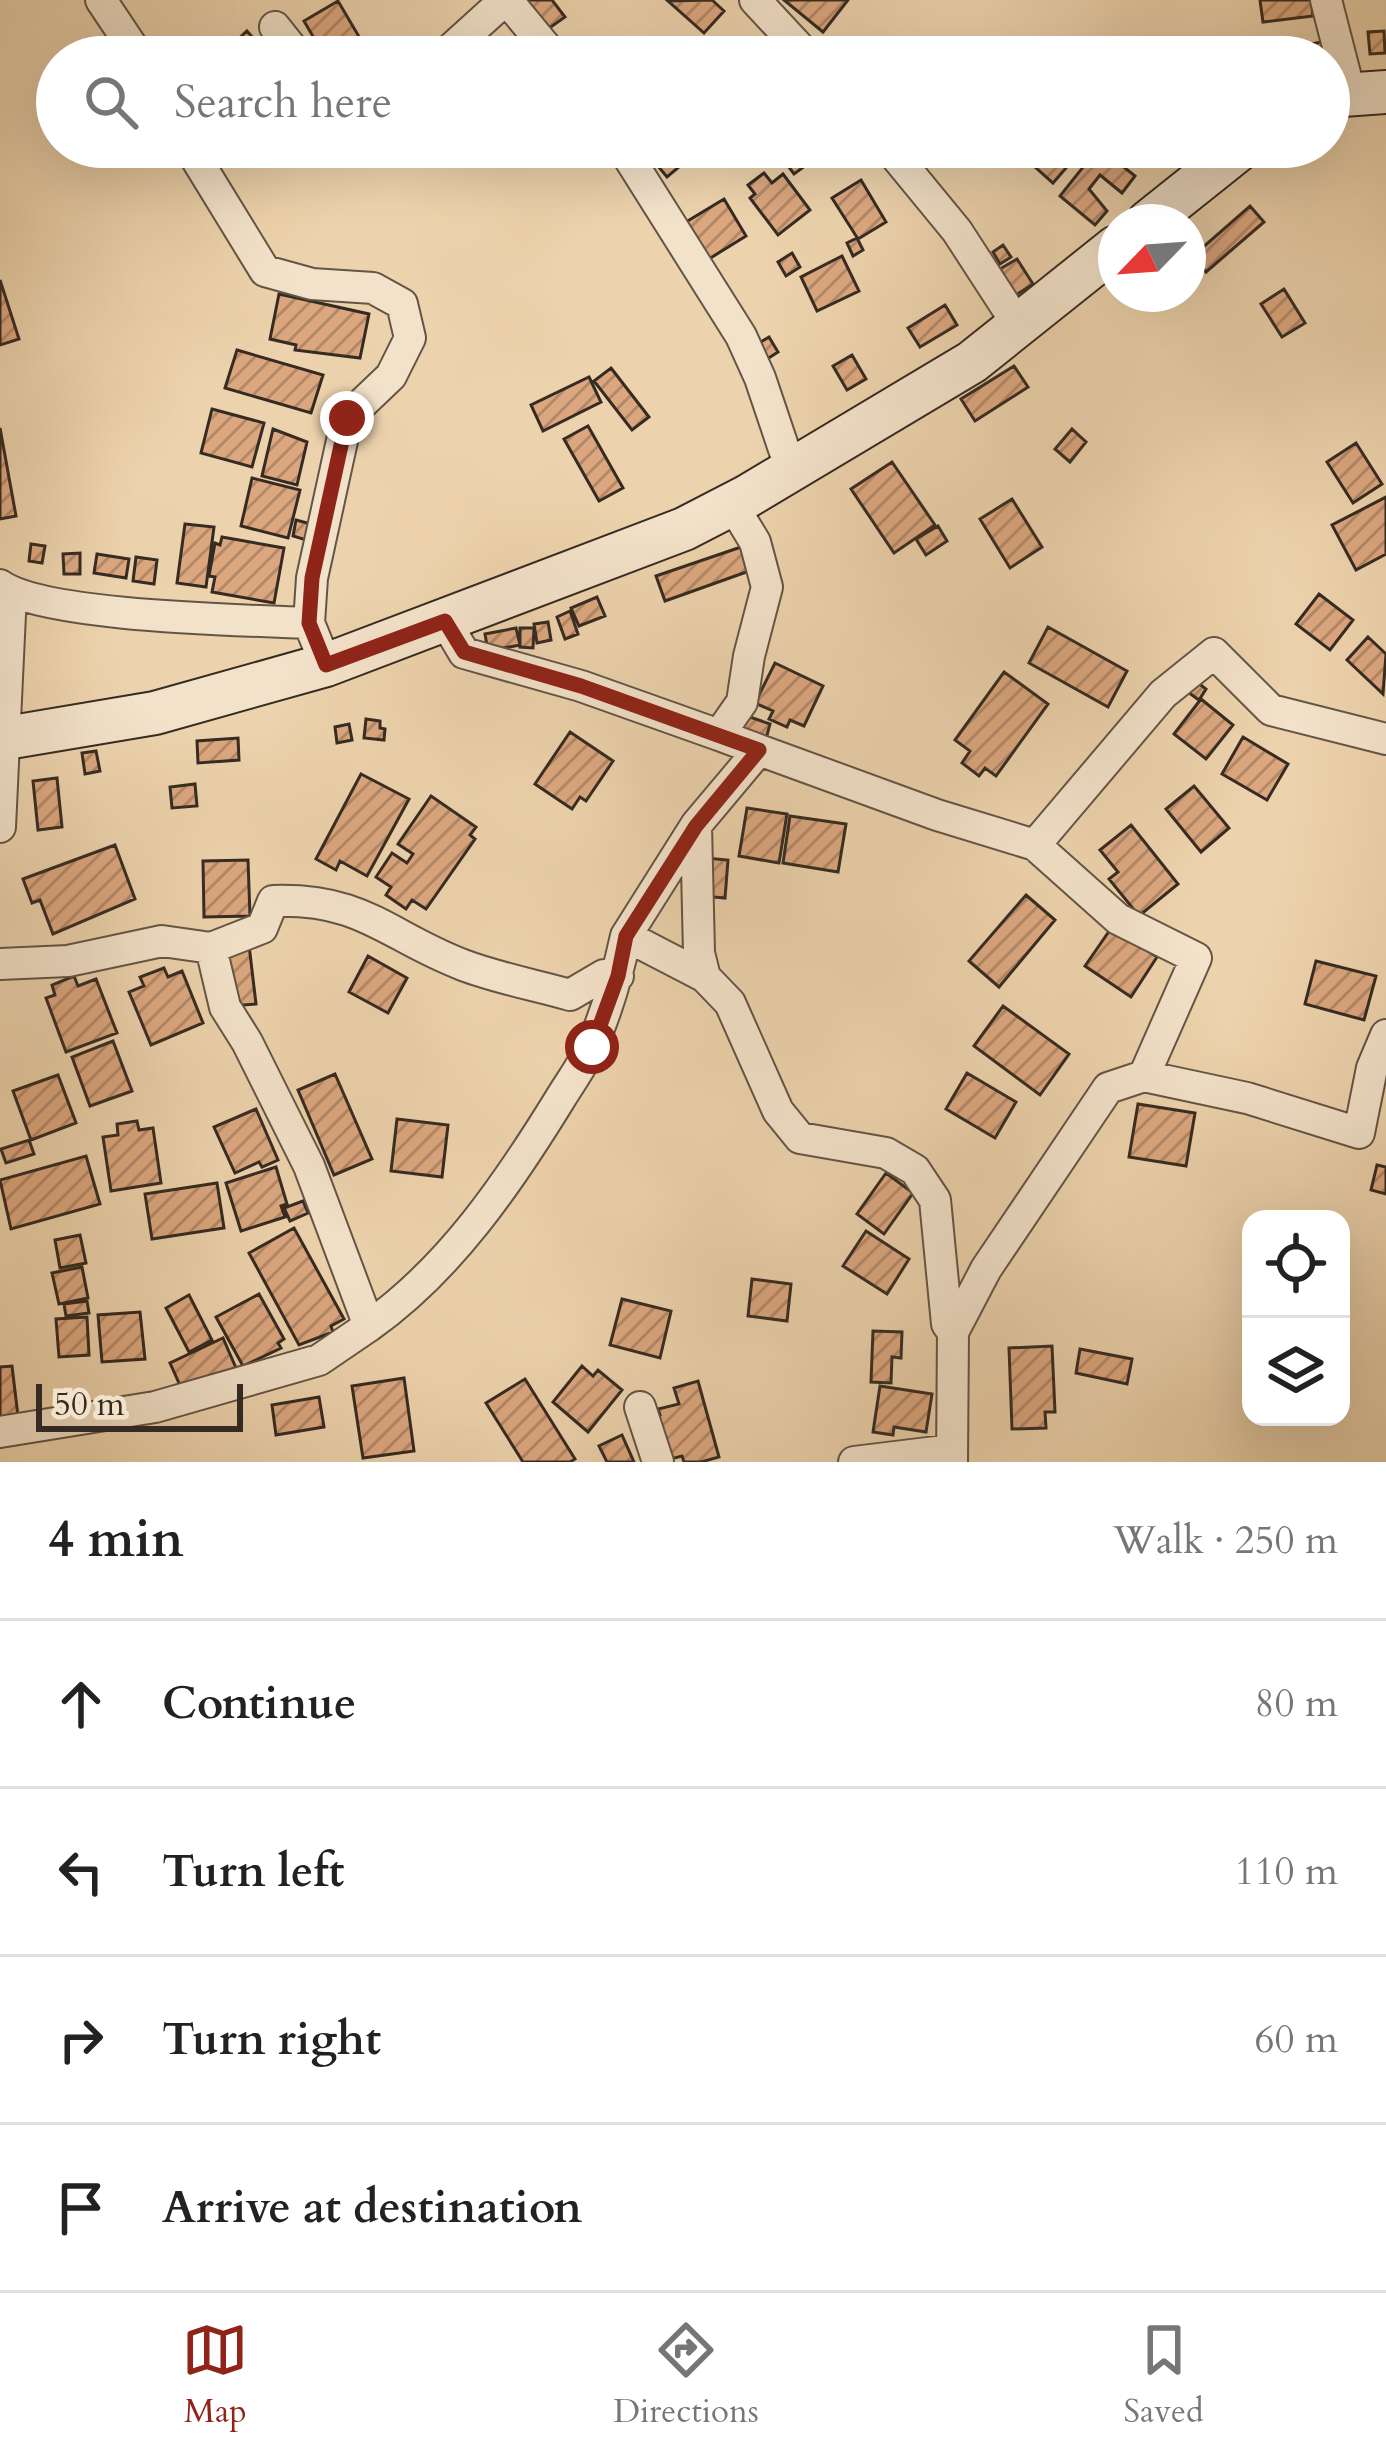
<!DOCTYPE html>
<meta charset="utf-8">
<style>
body{margin:0;font-family:Cardo,serif;background:#f6f6f6;color:#222}
.controls{position:absolute;right:36px;bottom:36px;display:grid;overflow:hidden;border-radius:24px;box-shadow:0 12px 48px #0002}
.controls button{width:108px;height:108px;display:grid;place-items:center;padding:0;border:0;border-bottom:3px solid #e0e0e0;background:#fff;color:#222;font:60px sans-serif}
.compass{position:absolute;left:1098px;top:204px;width:108px;height:108px;border-radius:50%;background:#fff;box-shadow:0 12px 48px #0002;rotate:245deg}
.scale{position:absolute;left:36px;bottom:30px;width:207px;box-sizing:border-box;padding-left:12px;border:6px solid #352b22;border-top:0;font-size:33px;line-height:42px;white-space:nowrap;color:#352b22;-webkit-text-stroke:9px #f3e2ca;paint-order:stroke}
.stop{position:absolute;width:36px;height:36px;margin:-27px;border:9px solid #8f2418;border-radius:50%;background:#fff}
.stop.end{background:#8f2418;border-color:#fff;box-shadow:0 3px 12px #0008}
.list{margin:0;padding:0;list-style:none}
h2{display:flex;justify-content:space-between;align-items:center;height:156px;margin:0;padding:0 48px;font-size:51px}
h2 small{font-size:39px;font-weight:400;color:#767676}
.list li{display:grid;grid-template-columns:78px 1fr auto;gap:36px;align-items:center;box-sizing:border-box;height:168px;padding:0 48px;border-top:3px solid #e0e0e0}
.list b{display:block;font-size:45px;white-space:nowrap}
.list em{font-size:39px;font-style:normal;color:#767676}
.icon{flex:none;width:66px;height:66px;fill:none;stroke:currentColor;stroke-width:2;stroke-linecap:round;stroke-linejoin:round}
.map{position:relative;flex:none;width:1386px;height:1462px;overflow:hidden}
.search{position:absolute;background:#fff;box-shadow:0 12px 48px #0002;left:36px;right:36px;top:36px;height:132px;display:flex;align-items:center;gap:30px;box-sizing:border-box;padding:0 42px;border-radius:66px;color:#767676;font-size:45px}
.sheet{height:828px;background:#fff}
nav{display:flex;justify-content:space-around;align-items:center;box-sizing:border-box;height:168px;border-top:3px solid #e0e0e0;background:#fff;font-size:33px;color:#767676}
nav a{display:grid;justify-items:center;gap:6px}
nav .on{color:#8f2418}
.map>svg:first-child{display:block}
</style>
<div class="map">
<svg width="1386" height="1462" viewBox="0 0 1386 1462">
<defs>
<pattern id="building-hatch" width="6" height="6" patternUnits="userSpaceOnUse" patternTransform="scale(3)"><rect width="6" height="6" fill="#dca77f"/><path d="M-1 1l2-2M0 6l6-6M5 7l2-2" fill="none" stroke="#b38868"/></pattern>
</defs>
<rect width="100%" height="100%" fill="#edd3ad"/>
<filter id="stains"><feTurbulence type="fractalNoise" baseFrequency=".00167" numOctaves="4"/><feColorMatrix values="0 0 0 0 .2 0 0 0 0 .09 0 0 0 0 .02 0 0 0 .5 -.17"/></filter>
<radialGradient id="worn" r=".72"><stop offset=".6" stop-color="#630" stop-opacity="0"/><stop offset="1" stop-color="#630" stop-opacity=".3"/></radialGradient>
<path fill="url(#building-hatch)" stroke="#352b22" stroke-width="3" d="M526 0H552L565 17 548 29Z
M712 0 724 11 704 33 668 1Z
M784 0H848L823 32Z
M1260 0H1311L1313 16 1263 22Z
M338 1 368 52 360 57H325L304 21Z
M247 31 270 57H219Z
M1384 31 1385 53 1370 54 1368 32Z
M1330 40 1329 57H1305L1303 46Z
M642 147H703L667 177Z
M790 147H849L852 151 834 165 824 152 794 174 780 155Z
M1019 147H1084L1053 183 1016 150Z
M1099 147 1135 176 1122 193 1100 175 1089 189 1107 211 1095 225 1060 196Z
M764 173 772 183 783 174 810 210 778 235 750 198 755 194 748 185Z
M861 180 886 222 858 239 832 198Z
M724 199 746 236 704 262 681 225Z
M1250 206 1264 222 1206 272 1193 256Z
M857 238 863 250 853 256 847 243Z
M1003 245 1011 257 1000 264 993 252Z
M792 253 800 267 786 276 778 262Z
M842 256 859 291 817 311 801 277Z
M1017 259 1033 284 1016 295 1000 269Z
M0 280 19 339 0 345Z
M1284 289 1305 323 1282 337 1261 304Z
M279 294 369 314 360 358 295 350 296 345 270 339Z
M945 305 957 325 920 347 908 328Z
M769 337 778 352 764 361 754 346Z
M237 350 323 375 311 413 225 388Z
M852 355 866 379 847 390 833 366Z
M1014 366 1028 387 975 421 961 399Z
M611 368 649 417 632 430 594 381Z
M589 377 601 402 543 431 531 405Z
M212 409 264 423 252 467 201 453Z
M588 426 623 488 599 501 564 439Z
M0 428 16 516 0 519Z
M273 429 307 442 297 485 262 476Z
M1072 429 1086 442 1070 462 1055 449Z
M1356 443 1382 484 1353 503 1327 462Z
M892 462 935 525 894 553 851 489Z
M252 478 300 490 288 538 241 526Z
M1386 497V554L1356 570 1332 525Z
M1012 499 1042 547 1010 568 980 519Z
M296 520 311 524 306 540 293 536Z
M185 524 214 527 206 587 177 583Z
M938 526 947 541 926 555 916 539Z
M222 537 284 548 274 603 212 592 215 577 209 576 215 543 220 545Z
M31 544 45 546 42 563 29 561Z
M744 546 752 570 665 601 656 576Z
M80 553V574H64L63 554Z
M97 554 129 559 126 578 94 573Z
M136 557 157 560 154 584 133 581Z
M1319 594 1353 620 1330 650 1296 624Z
M597 597 605 616 579 626 571 608Z
M570 611 578 634 565 639 557 617Z
M548 622 551 640 537 643 534 624Z
M1048 627 1127 671 1108 707 1029 663Z
M516 628 520 645 488 651 485 634Z
M520 628H534L533 648 520 647Z
M1368 637 1386 654 1383 694 1347 660Z
M775 663 823 686 804 726 790 720 787 727 769 719 773 711 755 703Z
M1004 672 1048 704 996 776 985 768 979 776 962 763 970 751 955 740Z
M1193 679 1206 689 1199 700 1185 690Z
M1201 699 1233 725 1206 759 1174 734Z
M747 716 770 724 766 739 742 730Z
M366 719 380 721V728L385 729 384 740 364 738Z
M349 724 352 740 337 743 335 727Z
M570 732 613 761 586 801 580 797 572 809 535 784Z
M1243 737 1288 764 1267 800 1222 774Z
M238 738 239 760 198 763 197 741Z
M96 751 100 771 85 774 82 753Z
M361 774 409 799 367 876 340 861 336 870 316 859Z
M57 778 62 827 38 830 33 781Z
M195 784 197 806 172 808 170 787Z
M1194 786 1229 828 1201 852 1166 809Z
M431 796 476 827 470 835 475 839 426 909 412 900 406 909 386 895 391 887 376 877 392 853 407 863 413 854 398 844Z
M747 808 787 814 779 863 739 856Z
M790 816 846 824 838 872 783 863Z
M1131 825 1178 884 1139 916 1109 879 1118 872 1100 850Z
M115 845 135 899 53 934 40 900 32 903 23 879Z
M705 858 728 860 725 898 702 896Z
M248 860 250 916 204 917 203 861Z
M1026 895 1055 920 999 987 969 961Z
M1112 927 1157 957 1131 997 1085 966Z
M249 945 256 1004 232 1006 225 948Z
M368 956 407 978 388 1013 349 992Z
M1316 961 1376 976 1364 1020 1305 1004Z
M164 968 168 977 182 971 203 1023 151 1045 129 992 144 986 140 977Z
M74 976 78 986 96 979 117 1033 66 1052 46 998 55 995 52 985Z
M1003 1006 1069 1054 1040 1095 974 1046Z
M113 1041 132 1091 90 1106 72 1057Z
M967 1073 1016 1102 995 1138 946 1109Z
M335 1074 372 1159 334 1175 298 1090Z
M58 1075 76 1123 31 1140 13 1091Z
M1138 1104 1195 1113 1186 1166 1129 1157Z
M256 1109 278 1160 262 1167 259 1162 235 1173 214 1127Z
M397 1119 448 1125 442 1177 391 1171Z
M137 1121 139 1130 153 1128 161 1183 111 1191 103 1137 118 1135 117 1124Z
M29 1140 34 1154 6 1163 1 1149Z
M86 1156 100 1204 11 1229 0 1180Z
M1377 1165 1386 1167V1194L1371 1190Z
M276 1167 287 1204 281 1206 285 1217 241 1231 226 1183Z
M886 1173 913 1193 884 1234 857 1214Z
M217 1183 224 1228 152 1239 145 1194Z
M303 1201 308 1213 290 1221 284 1208Z
M294 1228 344 1319 331 1326 333 1332 299 1345 249 1253Z
M866 1231 909 1259 887 1294 843 1266Z
M80 1235 86 1263 60 1268 55 1240Z
M82 1267 88 1298 59 1304 52 1273Z
M752 1279 791 1284 787 1321 748 1316Z
M259 1294 284 1339 278 1343 281 1348 243 1366 216 1317Z
M189 1295 212 1340 189 1352 166 1308Z
M622 1299 671 1311 660 1358 610 1345Z
M87 1301 89 1313 66 1316 64 1304Z
M140 1312 145 1359 102 1362 98 1315Z
M87 1317 89 1355 59 1357 56 1319Z
M873 1331 902 1332 901 1358 892 1357 891 1383 871 1382Z
M223 1338 236 1368 183 1392 170 1363Z
M1052 1346 1055 1412H1045L1046 1428 1012 1429 1009 1348Z
M1080 1349 1132 1359 1127 1384 1076 1373Z
M12 1366 18 1416 0 1418V1367Z
M582 1366 593 1376 598 1370 622 1390 588 1432 553 1402Z
M404 1378 414 1451 363 1458 352 1386Z
M525 1379 575 1459 570 1462H523L486 1403Z
M698 1381 719 1457 701 1462H684L682 1456 667 1460 656 1416 660 1415 658 1409 679 1404 674 1388Z
M880 1386 932 1394 926 1432 894 1427 893 1435 873 1432Z
M319 1397 324 1427 276 1435 272 1405Z
M622 1435 634 1462H607L599 1446Z"/>
<g fill="none" stroke-linecap="round" stroke-linejoin="round">
<g stroke="#635545" stroke-width="34">
<path id="street" d="M101 0 139 57
M507 0 554 57
M755 0 808 57
M1326 0 1350 93
M275 27 299 57
M442 57 505 0
M189 147 265 271 312 284 373 288 402 304 410 338 391 376 347 418 312 578 309 623 326 665
M622 147 741 336 760 378 791 470
M888 147 957 231 1018 325
M732 504 755 542 767 587 749 656 742 702 719 735 759 750 696 825 699 953 705 977 730 1003 778 1111 800 1138 886 1153 915 1170 935 1200 947 1324 953 1332 952 1462
M0 585C45 617 246 620 309 623
M445 621 464 653 581 686 719 735
M759 750 937 815 1035 845 1163 694 1214 653 1271 710 1386 739
M0 827 11 593
M1035 845 1118 919 1196 958 1144 1076 1247 1098 1359 1133 1372 1068 1386 1035
M626 936 696 825
M211 948 262 928 273 901C364 898 387 936 463 965 497 978 535 985 570 995L604 975 618 976
M0 964 68 961 162 941 211 948 225 1007 247 1042 309 1166 369 1326C450 1269 509 1182 560 1099 571 1081 585 1062 593 1043 608 1008 618 973 626 936L705 977
M953 1332 986 1269 1108 1088 1144 1076
M640 1407 658 1462
M0 1432 155 1407 319 1360 369 1326
M854 1462 952 1450"/>
</g>
<g stroke="#352b22" stroke-width="46">
<path id="secondary" d="M1329 96 1386 92
M1148 222 1242 147
M0 739 155 713 326 665 684 529 746 497 972 362 1116 247"/>
</g>
<use href="#street" stroke="#f3e2ca" stroke-width="30"/>
<use href="#secondary" stroke="#f3e2ca" stroke-width="42"/>
</g>
<g fill="none" stroke-linecap="round" stroke-linejoin="round">
<path stroke="#8f2418" stroke-width="15" d="M347 418 312 578 309 623 326 665 445 621 464 652 581 686 759 750 696 826 626 936 618 976 592 1047"/>
</g>
<rect width="100%" height="100%" filter="url(#stains)"/>
<rect width="100%" height="100%" fill="url(#worn)"/>
</svg>
<div class="controls">
<button><svg class="icon" aria-label="locate" viewBox="0 0 24 24"><circle cx="12" cy="12" r="6"/><path d="M12 2v4M12 18v4M2 12h4M18 12h4"/></svg></button>
<button><svg class="icon" aria-label="layers" viewBox="0 0 24 24"><path d="M12 4l9 5-9 5-9-5zM3 14l9 5 9-5"/></svg></button>
</div>
<svg class="compass" viewBox="-18 -18 36 36"><path d="M0-13l5 13h-10z" fill="#e53935"/><path d="M0 13l5-13h-10z" fill="#767676"/></svg>
<div class="scale">50 m</div>
<div class="stop" style="left:592px;top:1047px"></div>
<div class="stop end" style="left:347px;top:418px"></div>
<div class="search"><svg class="icon" aria-label="search" viewBox="0 0 24 24"><circle cx="10" cy="10" r="6"/><path d="M15 15l6 6"/></svg>Search here</div>
</div>
<section class="sheet">
<h2>4 min<small>Walk · 250 m</small></h2>
<ul class="list">
<li><svg class="icon" aria-label="ahead" viewBox="0 0 24 24"><path d="M12 20V5M6 11l6-6 6 6"/></svg><div><b>Continue</b></div><em>80 m</em></li>
<li><svg class="icon" aria-label="left" viewBox="0 0 24 24"><path d="M17 20v-9H6M10 6l-5 5 5 5"/></svg><div><b>Turn left</b></div><em>110 m</em></li>
<li><svg class="icon" aria-label="right" viewBox="0 0 24 24"><path d="M7 20v-9h11M14 6l5 5-5 5"/></svg><div><b>Turn right</b></div><em>60 m</em></li>
<li><svg class="icon" aria-label="arrive" viewBox="0 0 24 24"><path d="M6 21V4h12l-3 4 3 4H6"/></svg><div><b>Arrive at destination</b></div></li>
</ul>
</section>
<nav>
<a class="on"><svg class="icon" aria-label="map" viewBox="0 0 24 24"><path d="M3 6l6-2 6 2 6-2v14l-6 2-6-2-6 2zM9 4v14M15 6v14"/></svg>Map</a>
<a><svg class="icon" aria-label="directions" viewBox="0 0 24 24"><path d="M12 3l9 9-9 9-9-9zM9 14v-3h6M13 9l2 2-2 2"/></svg>Directions</a>
<a><svg class="icon" aria-label="saved" viewBox="0 0 24 24"><path d="M7 4h10v16l-5-4-5 4z"/></svg>Saved</a>
</nav>
